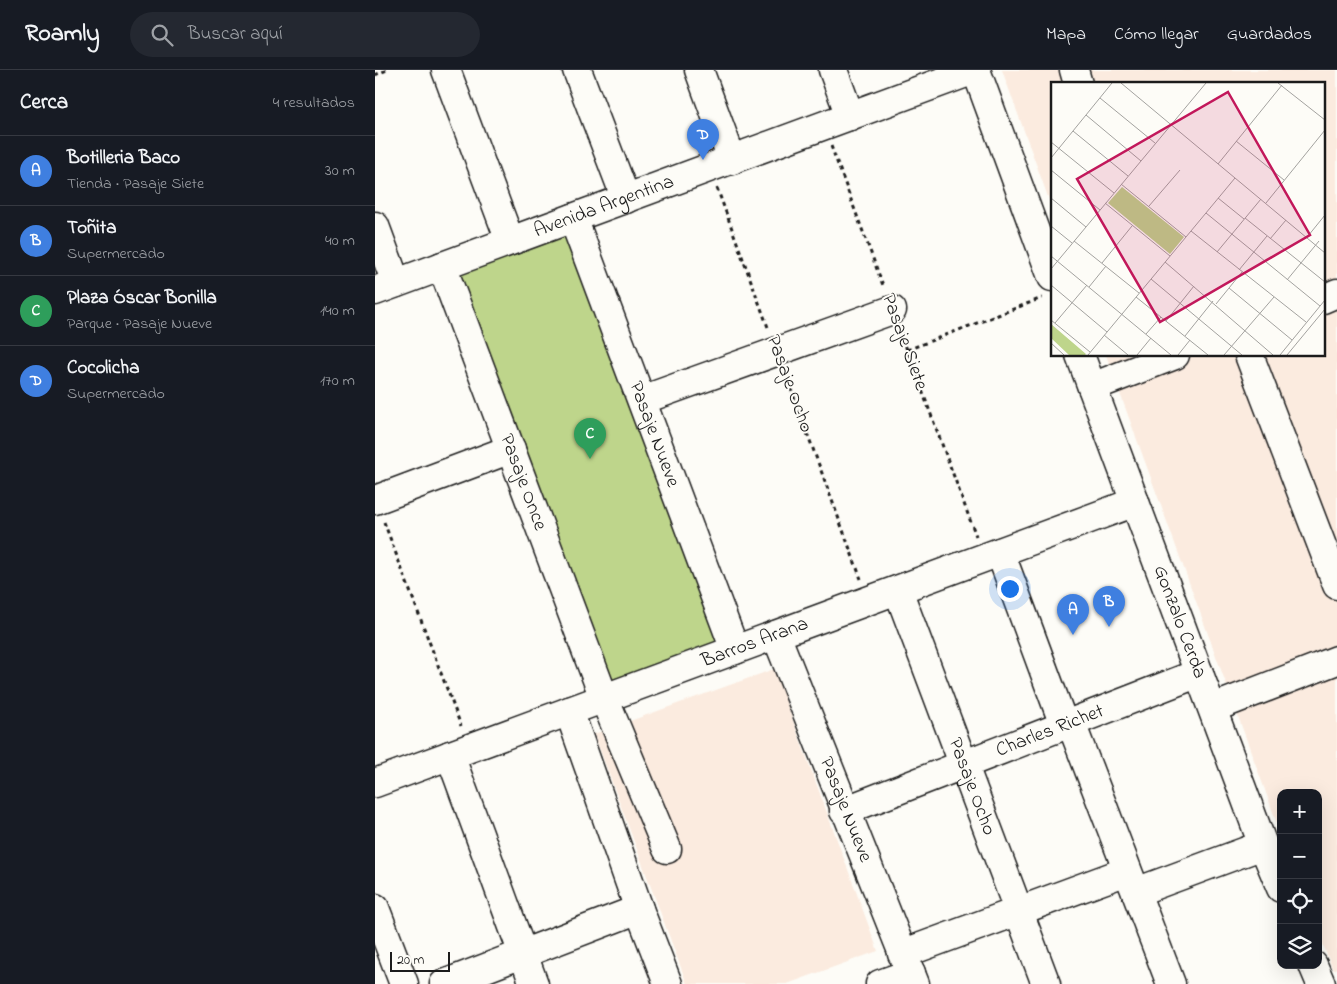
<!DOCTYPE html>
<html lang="es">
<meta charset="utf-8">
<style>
body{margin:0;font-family:"Indie Flower",sans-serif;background:#242831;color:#f1f3f6}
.controls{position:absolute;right:15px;bottom:15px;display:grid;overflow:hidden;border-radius:10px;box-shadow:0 5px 20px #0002}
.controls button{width:45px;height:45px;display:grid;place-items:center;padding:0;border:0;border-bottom:1px solid #363941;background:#171b24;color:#f1f3f6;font:25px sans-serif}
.scale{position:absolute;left:15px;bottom:12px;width:60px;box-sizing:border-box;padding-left:5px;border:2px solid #1c1c1c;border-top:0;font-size:14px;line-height:18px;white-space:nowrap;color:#1c1c1c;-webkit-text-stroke:4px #fdfcf7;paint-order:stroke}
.you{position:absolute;left:634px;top:518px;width:18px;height:18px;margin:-12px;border:4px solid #fff;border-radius:50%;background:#1a73e8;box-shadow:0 0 0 8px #1a73e833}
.badge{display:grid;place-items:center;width:32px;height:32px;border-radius:50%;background:#c8321e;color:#fff;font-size:16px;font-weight:700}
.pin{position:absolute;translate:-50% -41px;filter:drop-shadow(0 1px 2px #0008)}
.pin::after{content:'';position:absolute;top:26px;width:18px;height:15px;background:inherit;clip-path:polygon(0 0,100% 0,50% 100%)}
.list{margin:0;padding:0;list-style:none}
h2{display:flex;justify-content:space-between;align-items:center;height:65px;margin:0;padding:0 20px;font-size:21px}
h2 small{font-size:16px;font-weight:400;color:#9ea1a6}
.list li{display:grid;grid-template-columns:32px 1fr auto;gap:15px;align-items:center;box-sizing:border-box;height:70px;padding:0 20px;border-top:1px solid #363941}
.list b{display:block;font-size:19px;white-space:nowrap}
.list p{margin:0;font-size:16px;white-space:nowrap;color:#9ea1a6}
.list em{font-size:16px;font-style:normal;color:#9ea1a6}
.icon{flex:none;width:28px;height:28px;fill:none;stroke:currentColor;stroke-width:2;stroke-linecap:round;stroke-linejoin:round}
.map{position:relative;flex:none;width:962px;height:914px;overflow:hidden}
header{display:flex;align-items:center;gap:30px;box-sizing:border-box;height:70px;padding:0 25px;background:#171b24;border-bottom:1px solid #363941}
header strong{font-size:24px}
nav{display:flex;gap:28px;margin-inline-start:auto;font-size:18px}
.search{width:350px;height:45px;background:#242831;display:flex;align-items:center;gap:12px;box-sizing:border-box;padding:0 18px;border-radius:28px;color:#9ea1a6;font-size:19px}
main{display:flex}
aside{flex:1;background:#171b24}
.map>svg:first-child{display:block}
</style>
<header>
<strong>Roamly</strong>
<div class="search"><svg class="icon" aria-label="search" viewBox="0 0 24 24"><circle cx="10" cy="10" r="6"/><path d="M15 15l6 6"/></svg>Buscar aquí</div>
<nav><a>Mapa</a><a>Cómo llegar</a><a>Guardados</a></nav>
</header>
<main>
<aside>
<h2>Cerca<small>4 resultados</small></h2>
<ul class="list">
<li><span class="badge" style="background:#3f7fe0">A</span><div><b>Botilleria Baco</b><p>Tienda · Pasaje Siete</p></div><em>30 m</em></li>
<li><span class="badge" style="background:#3f7fe0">B</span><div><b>Toñita</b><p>Supermercado</p></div><em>40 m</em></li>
<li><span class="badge" style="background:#2e9e5b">C</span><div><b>Plaza Óscar Bonilla</b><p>Parque · Pasaje Nueve</p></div><em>140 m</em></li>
<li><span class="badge" style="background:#3f7fe0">D</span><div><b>Cocolicha</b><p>Supermercado</p></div><em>170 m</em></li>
</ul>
</aside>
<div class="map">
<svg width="962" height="914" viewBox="0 0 962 914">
<rect width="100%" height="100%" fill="#fdfcf7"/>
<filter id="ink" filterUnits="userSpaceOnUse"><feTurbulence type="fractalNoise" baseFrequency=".02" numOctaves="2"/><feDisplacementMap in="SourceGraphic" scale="10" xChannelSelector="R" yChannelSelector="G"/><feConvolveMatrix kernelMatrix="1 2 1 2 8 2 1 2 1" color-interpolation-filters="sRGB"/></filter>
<g filter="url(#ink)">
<path fill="#fbebdf" d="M627 0H962V898L958 900 943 862V723H906V764L731 285H948V14H677V138Z
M399 599 503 881 412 914H312L219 664Z"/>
<path fill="#bed58b" stroke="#6d7854" d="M194 164 348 575 236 616 81 203Z"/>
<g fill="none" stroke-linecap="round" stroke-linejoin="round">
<g stroke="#1c1c1c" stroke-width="31">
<g id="minor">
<path d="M71 0 135 171"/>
<path d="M202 0 251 129"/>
<path d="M324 0 357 90"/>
<path d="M458 0 475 46"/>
<path d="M601 0 677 207"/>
<path d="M699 0 703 14"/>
<path id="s1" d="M198 148 360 580"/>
<path d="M0 156 21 213"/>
<path id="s2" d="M67 196 229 628 292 779"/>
<path id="s3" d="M0 221 599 0"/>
<path d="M948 229 962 223"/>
<path id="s4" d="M705 285 888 775 906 818"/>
<path d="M874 285 962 515"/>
<path d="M717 317 800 285"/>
<path d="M267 330 517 240"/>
<path d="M0 430 136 379"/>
<path d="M625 482 689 655"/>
<path id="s5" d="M523 520 671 914"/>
<path id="s6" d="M401 565 540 914"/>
<path d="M838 638 962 590"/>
<path d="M194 641 264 839 293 914"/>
<path d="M696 653 796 914"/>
<path d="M75 685 159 914"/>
<path id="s7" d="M0 713 760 432"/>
<path id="s8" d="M469 741 824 603"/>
<path d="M761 822 888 775"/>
<path d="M0 838 29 914"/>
<path d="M527 884 752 801"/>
<path d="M938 895 946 914"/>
<path d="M69 914 264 839"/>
<path d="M505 914 536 903"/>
</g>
</g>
<path stroke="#1c1c1c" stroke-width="3" stroke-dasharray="4 4" stroke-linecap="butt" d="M0 5 12 0
M456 76 509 218
M342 118 394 260
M525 261 601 466
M532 280 667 228
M410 303 486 509
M9 452 86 656"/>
<use href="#minor" stroke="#fdfcf7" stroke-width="28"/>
</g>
</g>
<g text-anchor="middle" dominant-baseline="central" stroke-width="4" stroke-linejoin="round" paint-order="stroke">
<g font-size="20" fill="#1c1c1c" stroke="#fdfcf7">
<text stroke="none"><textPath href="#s3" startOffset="244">Avenida Argentina</textPath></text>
<text transform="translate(529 272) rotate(70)">Pasaje Siete</text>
<text transform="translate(414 314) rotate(70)">Pasaje Ocho</text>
<text stroke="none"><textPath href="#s1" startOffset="231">Pasaje Nueve</textPath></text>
<text stroke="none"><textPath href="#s2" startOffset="231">Pasaje Once</textPath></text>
<text stroke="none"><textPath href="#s4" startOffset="285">Gonzalo Cerda</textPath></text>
<text stroke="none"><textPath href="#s7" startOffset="405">Barros Arana</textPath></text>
<text stroke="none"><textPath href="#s8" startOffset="221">Charles Richet</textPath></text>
<text stroke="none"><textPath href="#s5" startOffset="210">Pasaje Ocho</textPath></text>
<text stroke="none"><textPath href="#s6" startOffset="188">Pasaje Nueve</textPath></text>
</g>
</g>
<g transform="translate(676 12)">
<rect width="274" height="274" fill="#fdfcf7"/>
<path d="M71 105 133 155 119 172 57 121ZM0 242 35 272 34 273H18L0 256Z" fill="#bed58b"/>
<path fill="none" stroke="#a3a29f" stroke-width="1" d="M70 1 274 171M227 1 274 38M49 16 104 61M35 33 90 79M22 49 77 94M185 59 233 98M0 60 63 111M0 76 61 1M167 82 231 3M0 88 49 128M70 102 135 155M0 116 35 145M167 116 193 137M54 121 119 174M215 121 274 48M98 124 129 88M155 131 269 224M194 136 274 200M0 144 21 161M140 149 255 240M257 154 274 133M219 157 235 138M23 159 88 211M166 170 210 117M0 174 120 273M114 180 222 273M51 181 81 144M0 187 155 1M188 188 216 154M100 197 191 273M236 198 268 159M0 203 56 250M38 205 55 184M178 206 241 258M85 215 157 273M165 222 191 190M0 238 39 270M115 239 143 204M4 241 36 203M95 252 110 235M53 253 77 273M134 254 162 219M0 261 13 273M37 273 184 96M86 273 100 256M127 273 139 258M173 273 223 215M229 273 274 218M236 273 274 227"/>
<path fill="#c2185b" fill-opacity="0.15" stroke="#c2185b" stroke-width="2.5" d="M177 10 259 153 109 240 26 97Z"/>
<rect width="274" height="274" fill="none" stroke="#1c1c1c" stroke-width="2.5"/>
</g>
</svg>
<div class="controls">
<button>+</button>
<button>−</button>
<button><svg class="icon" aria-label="locate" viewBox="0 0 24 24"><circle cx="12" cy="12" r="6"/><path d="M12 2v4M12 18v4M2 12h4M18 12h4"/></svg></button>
<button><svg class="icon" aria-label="layers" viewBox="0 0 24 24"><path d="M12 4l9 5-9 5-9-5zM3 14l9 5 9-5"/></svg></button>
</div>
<div class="scale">20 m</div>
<div class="you"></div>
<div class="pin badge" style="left:698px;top:565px;background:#3f7fe0">A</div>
<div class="pin badge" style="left:734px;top:557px;background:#3f7fe0">B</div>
<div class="pin badge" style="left:215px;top:389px;background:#2e9e5b">C</div>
<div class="pin badge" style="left:328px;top:90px;background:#3f7fe0">D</div>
</div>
</main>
